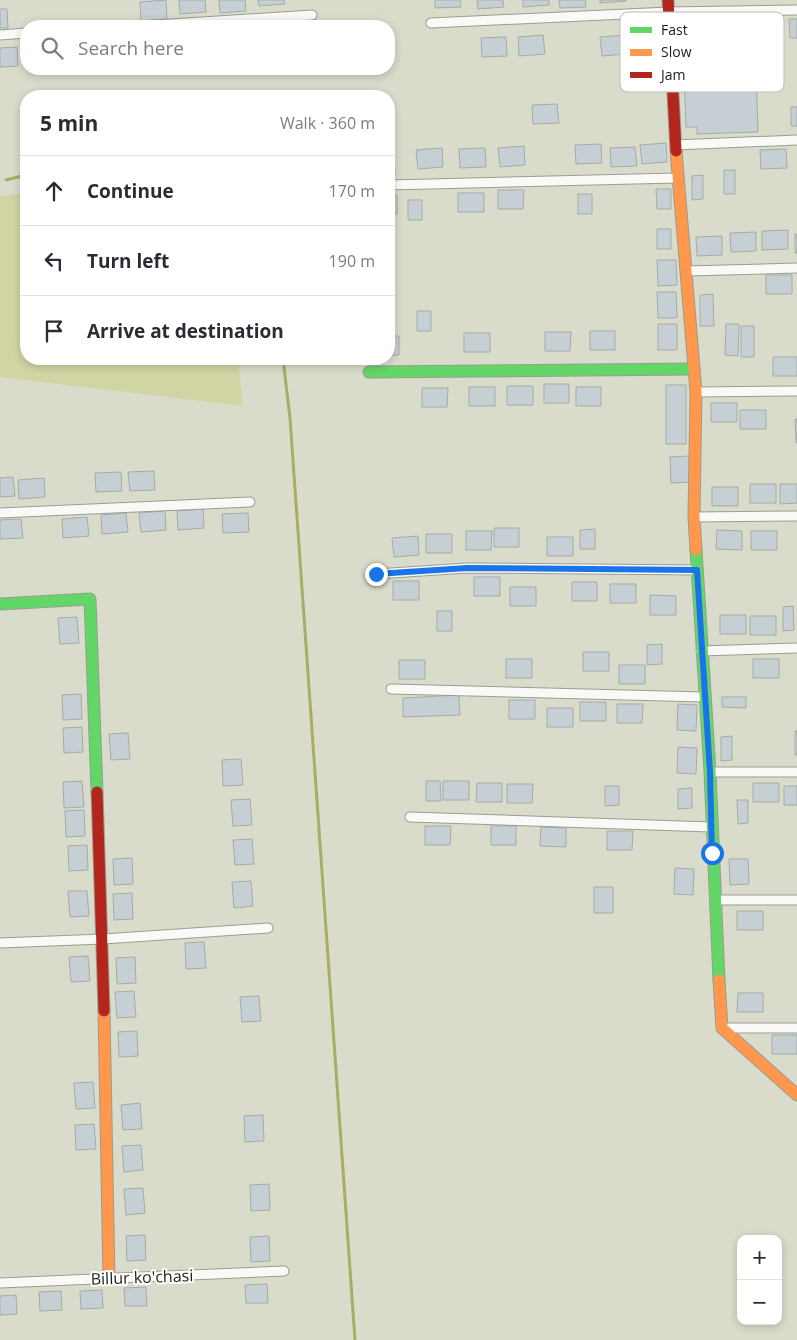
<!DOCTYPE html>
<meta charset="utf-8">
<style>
body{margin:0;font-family:"Open Sans",sans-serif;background:#f2f2f3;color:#2b2b33}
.controls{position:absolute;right:15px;bottom:15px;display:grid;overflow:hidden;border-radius:10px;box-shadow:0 2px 8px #0003}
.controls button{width:45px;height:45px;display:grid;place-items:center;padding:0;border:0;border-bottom:1px solid #e1e1e2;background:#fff;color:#2b2b33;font:25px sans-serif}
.stop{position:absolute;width:15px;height:15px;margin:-11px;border:4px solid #1a73e8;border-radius:50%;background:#fff}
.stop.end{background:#1a73e8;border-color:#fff;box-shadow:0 1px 5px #0008}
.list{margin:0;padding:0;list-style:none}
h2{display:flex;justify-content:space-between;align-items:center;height:65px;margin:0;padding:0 20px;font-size:21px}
h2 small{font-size:16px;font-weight:400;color:#7c7c81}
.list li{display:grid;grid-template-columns:32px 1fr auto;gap:15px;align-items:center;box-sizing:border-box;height:70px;padding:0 20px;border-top:1px solid #e1e1e2}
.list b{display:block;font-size:19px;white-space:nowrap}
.list em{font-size:16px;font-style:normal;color:#7c7c81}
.icon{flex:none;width:28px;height:28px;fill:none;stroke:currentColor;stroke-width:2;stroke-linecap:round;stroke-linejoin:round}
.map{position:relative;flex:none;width:797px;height:1340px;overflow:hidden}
.search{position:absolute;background:#fff;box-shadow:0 2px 8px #0003;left:20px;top:20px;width:375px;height:55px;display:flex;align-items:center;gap:12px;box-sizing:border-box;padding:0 18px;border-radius:20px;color:#7c7c81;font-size:19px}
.panel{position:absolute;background:#fff;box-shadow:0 2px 8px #0003;left:20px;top:90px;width:375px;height:275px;border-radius:20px}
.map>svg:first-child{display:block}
</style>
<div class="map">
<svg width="797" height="1340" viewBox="0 0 797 1340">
<rect width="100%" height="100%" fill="#d9dcca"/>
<path fill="#d1d5a3" d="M26 193V359H238L243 406 0 377V196Z"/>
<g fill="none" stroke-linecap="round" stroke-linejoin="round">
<path stroke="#a9ad64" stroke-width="3" d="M6 180 26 175
M283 359 290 418 355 1340"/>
</g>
<path fill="#c6d0d4" stroke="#a6aba7" d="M166 0 167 19 141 21 140 2Z
M179 0H205L206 12 180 14Z
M219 0H245L246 11 220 13Z
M258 0H284L285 4 259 6Z
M435 0H460L461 7 435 8Z
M477 0H503L504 7 478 9Z
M523 0H549V5L523 7Z
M559 0H585L586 7 560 8Z
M600 0H626V1L600 3Z
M0 9H7L8 28H0Z
M789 19H797V38H790Z
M543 35 545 54 519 56 518 37Z
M626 35 627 54 602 56 600 37Z
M506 37 507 56 482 57 481 38Z
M26 44V63L24 64 22 45Z
M17 47 18 66 0 67V48Z
M756 69 758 132 697 134V127H686L684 72Z
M557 104 559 123 533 124 532 105Z
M791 107H797V126H791Z
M666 143 667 162 642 164 640 145Z
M601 144 602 163 576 164 575 145Z
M524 146 525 165 500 167 498 148Z
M635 147 637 166 611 167 610 148Z
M442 148 443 167 418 169 416 150Z
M485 148 486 167 460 168 459 149Z
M786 149 787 168 761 169 760 150Z
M389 156H394L395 175H389Z
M724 170H735V194H724Z
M703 175V199L692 200V176Z
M656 189H671V209H657Z
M498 190H524L523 209H498Z
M458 193H484V212H458Z
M578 194H592V214H578Z
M389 195H397V214H389Z
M408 200H422V220H408Z
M657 229H671V249H657Z
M788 230V249L762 250V231Z
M756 232V251L731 252 730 233Z
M795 234H797V253H795Z
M722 236V255L697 256 696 237Z
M657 260H676L677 285 658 286Z
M766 275H792V294H766Z
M657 292H676L677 318H658Z
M713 294 714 326H700V295Z
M417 311H431V331H417Z
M658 324H677V350H658Z
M726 324H739L738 356 725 355Z
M741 326H754V357H741Z
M590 331H615V350H590Z
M545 332H571L570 351H545Z
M464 333H490V352H464Z
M389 336H399V355H389Z
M773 357H797V376H773Z
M544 384H569V403H544Z
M666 385H686V444H666Z
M507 386H533V405H507Z
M469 387H495V406H469Z
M576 387H601V406H576Z
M422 388H448L447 407H422Z
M711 403H737V422H711Z
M740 410H766V429H740Z
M795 419H797V443H796Z
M689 456 690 482 671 483 670 457Z
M154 471 155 490 130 491 128 472Z
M121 472 122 491 96 492 95 473Z
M13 477 15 496 0 497V478Z
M44 478 45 497 19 499 18 480Z
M750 484H776V503H750Z
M780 484H797V503L780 504Z
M712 487H738V506H712Z
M203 509 204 528 178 530 177 511Z
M165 511 166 530 141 532 139 513Z
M126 513 128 532 102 534 101 515Z
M248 513 249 532 223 533 222 514Z
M87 517 89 536 63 538 62 519Z
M21 519 23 538 0 539V520Z
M494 528H519V547H494Z
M595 529V549H580V530Z
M717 530 742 531V550L716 549Z
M466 531H492L491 550H466Z
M751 531H777V550H751Z
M426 534H452V553H426Z
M418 536 419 555 394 557 392 538Z
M547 537H573V556H547Z
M474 577H500V596H474Z
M393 581H419V600H393Z
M572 582H597V601H572Z
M610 584H636V603H610Z
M510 587H536V606H510Z
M650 595 676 596V615H650Z
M793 606 794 630 783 631V607Z
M437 611H452V631H437Z
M720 615H746V634H720Z
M750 616H776V635H750Z
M77 617 79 643 60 644 58 618Z
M662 644V664L647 665V645Z
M583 652H609V671H583Z
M506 659H532V678H506Z
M753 659H779V678H753Z
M399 660H425V679H399Z
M619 665H645V684H619Z
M81 694 82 719 63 720 62 695Z
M459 695 460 715 403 717V698Z
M722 697H746V708L722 707Z
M509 700H535V719H509Z
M580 702H606V721H580Z
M617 704H643L642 723H617Z
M678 704 697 705 696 731 677 730Z
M547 708H573V727H547Z
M82 727 83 752 64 753 63 728Z
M795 731H797V755H795Z
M128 733 130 759 111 760 109 734Z
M732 736V760L721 761V737Z
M678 747 697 748 696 774 677 773Z
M241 759 243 785 223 786 222 760Z
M82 781 84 807 64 808 63 782Z
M426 781H440L441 801H426Z
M443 781H469V800H443Z
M477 783H502V802H476Z
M753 783H779V802H753Z
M507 784H533L532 803H507Z
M605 786H619V805L605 806Z
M784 786H797V805H784Z
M692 788V808L678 809V789Z
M250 799 252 825 233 826 231 800Z
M737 800H748V823L738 824Z
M84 810 85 836 66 837 65 811Z
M425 826H451L450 845H425Z
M491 826H516V845H491Z
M541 827 566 828V847L540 846Z
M607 831H633L632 850H607Z
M252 839 254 864 235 865 233 840Z
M87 845 88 870 69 871 68 846Z
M132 858 133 884 114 885 113 859Z
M729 859H748L749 884 730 885Z
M675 868 694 869 693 895 674 894Z
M251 881 253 906 234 908 232 882Z
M594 887H613V913H594Z
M68 891H87L89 916 70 917Z
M132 893 133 919 114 920 113 894Z
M737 911H763V930H737Z
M204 942 206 968 186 969 185 943Z
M88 956 90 981 71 982 69 957Z
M135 957 136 983 117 984 116 958Z
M134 991 136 1017 117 1018 115 992Z
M738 993H763V1012H737Z
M259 996 261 1021 242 1022 240 997Z
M137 1031 138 1056 119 1057 118 1032Z
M772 1035H797V1054H772Z
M93 1082 95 1108 76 1109 74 1083Z
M140 1103 142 1129 123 1130 121 1105Z
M263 1115 264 1141 245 1142 244 1116Z
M94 1124 96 1149 76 1150 75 1125Z
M141 1145 143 1170 124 1172 122 1146Z
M269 1184 270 1210 251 1211 250 1185Z
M143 1188 145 1213 126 1215 124 1189Z
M145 1235 146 1260 127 1261 126 1236Z
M269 1236 270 1261 251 1262 250 1237Z
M267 1284 268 1303H246L245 1285Z
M146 1287 147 1306H125L124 1288Z
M102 1290 103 1308 81 1309 80 1291Z
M61 1291 62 1310 40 1311 39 1292Z
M16 1295 17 1314 0 1315V1296Z"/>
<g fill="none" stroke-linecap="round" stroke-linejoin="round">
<g stroke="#9b9d90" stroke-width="11">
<path id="street" d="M431 23 669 12 797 10
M140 26 312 15
M0 35 26 33
M675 145 797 140
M389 185 677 178
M686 271 797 268
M696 392 797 391
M0 513 250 502
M694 517 797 516
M376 574 467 568 697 570
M701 651 797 648
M391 689 704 697
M710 772H797
M410 817 711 827
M715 900H797
M0 943 103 939 268 928
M722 1028H797
M0 1283 284 1271"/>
</g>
<g stroke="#9b9d90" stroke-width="13">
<path id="fast" d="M369 372 693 369
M696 550 710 772 719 980
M0 604 90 599 97 792"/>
</g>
<g stroke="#9b9d90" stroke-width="13">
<path id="slow" d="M676 151 696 392 694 517 696 550
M719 980 722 1028 797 1095
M104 1011 109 1279"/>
</g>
<g stroke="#9b9d90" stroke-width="13">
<path id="jam" d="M668 0 676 151
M97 792 104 1011"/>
</g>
<use href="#street" stroke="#f9faf7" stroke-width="9"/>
<use href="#fast" stroke="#63d668" stroke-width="11"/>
<use href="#slow" stroke="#ff974d" stroke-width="11"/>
<use href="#jam" stroke="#b3261e" stroke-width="11"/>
</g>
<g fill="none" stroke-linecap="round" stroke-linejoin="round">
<path stroke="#1a73e8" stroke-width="6" d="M376 574 467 568 697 570 710 772 712 853"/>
</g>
<g text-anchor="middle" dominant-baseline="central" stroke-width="4" stroke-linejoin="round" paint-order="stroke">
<g font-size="16" fill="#1b1d11" stroke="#fff">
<text transform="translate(142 1277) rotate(-2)">Billur ko'chasi</text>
</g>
</g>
<rect x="620" y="12" width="164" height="80" rx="8" fill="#fff" stroke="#bbbbb8" stroke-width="1"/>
<rect x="630" y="27" width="22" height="6" fill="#63d668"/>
<rect x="630" y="49" width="22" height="7" fill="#ff974d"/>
<rect x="630" y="72" width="22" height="6" fill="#b3261e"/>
<g font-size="14" fill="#1b1d11">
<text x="661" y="35">Fast</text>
<text x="661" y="57">Slow</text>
<text x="661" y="80">Jam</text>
</g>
</svg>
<div class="controls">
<button>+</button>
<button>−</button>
</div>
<div class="stop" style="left:712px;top:853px"></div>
<div class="stop end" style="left:376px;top:574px"></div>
<div class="search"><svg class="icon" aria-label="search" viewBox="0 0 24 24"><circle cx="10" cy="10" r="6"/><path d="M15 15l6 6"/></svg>Search here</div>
<section class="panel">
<h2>5 min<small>Walk · 360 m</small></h2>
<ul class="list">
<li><svg class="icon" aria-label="ahead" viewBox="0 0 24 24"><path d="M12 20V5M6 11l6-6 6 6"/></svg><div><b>Continue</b></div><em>170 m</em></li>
<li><svg class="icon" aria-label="left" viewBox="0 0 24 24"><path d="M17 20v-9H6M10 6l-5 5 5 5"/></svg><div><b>Turn left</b></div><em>190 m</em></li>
<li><svg class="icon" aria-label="arrive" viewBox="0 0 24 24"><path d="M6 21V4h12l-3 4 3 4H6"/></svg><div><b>Arrive at destination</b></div></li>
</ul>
</section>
</div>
